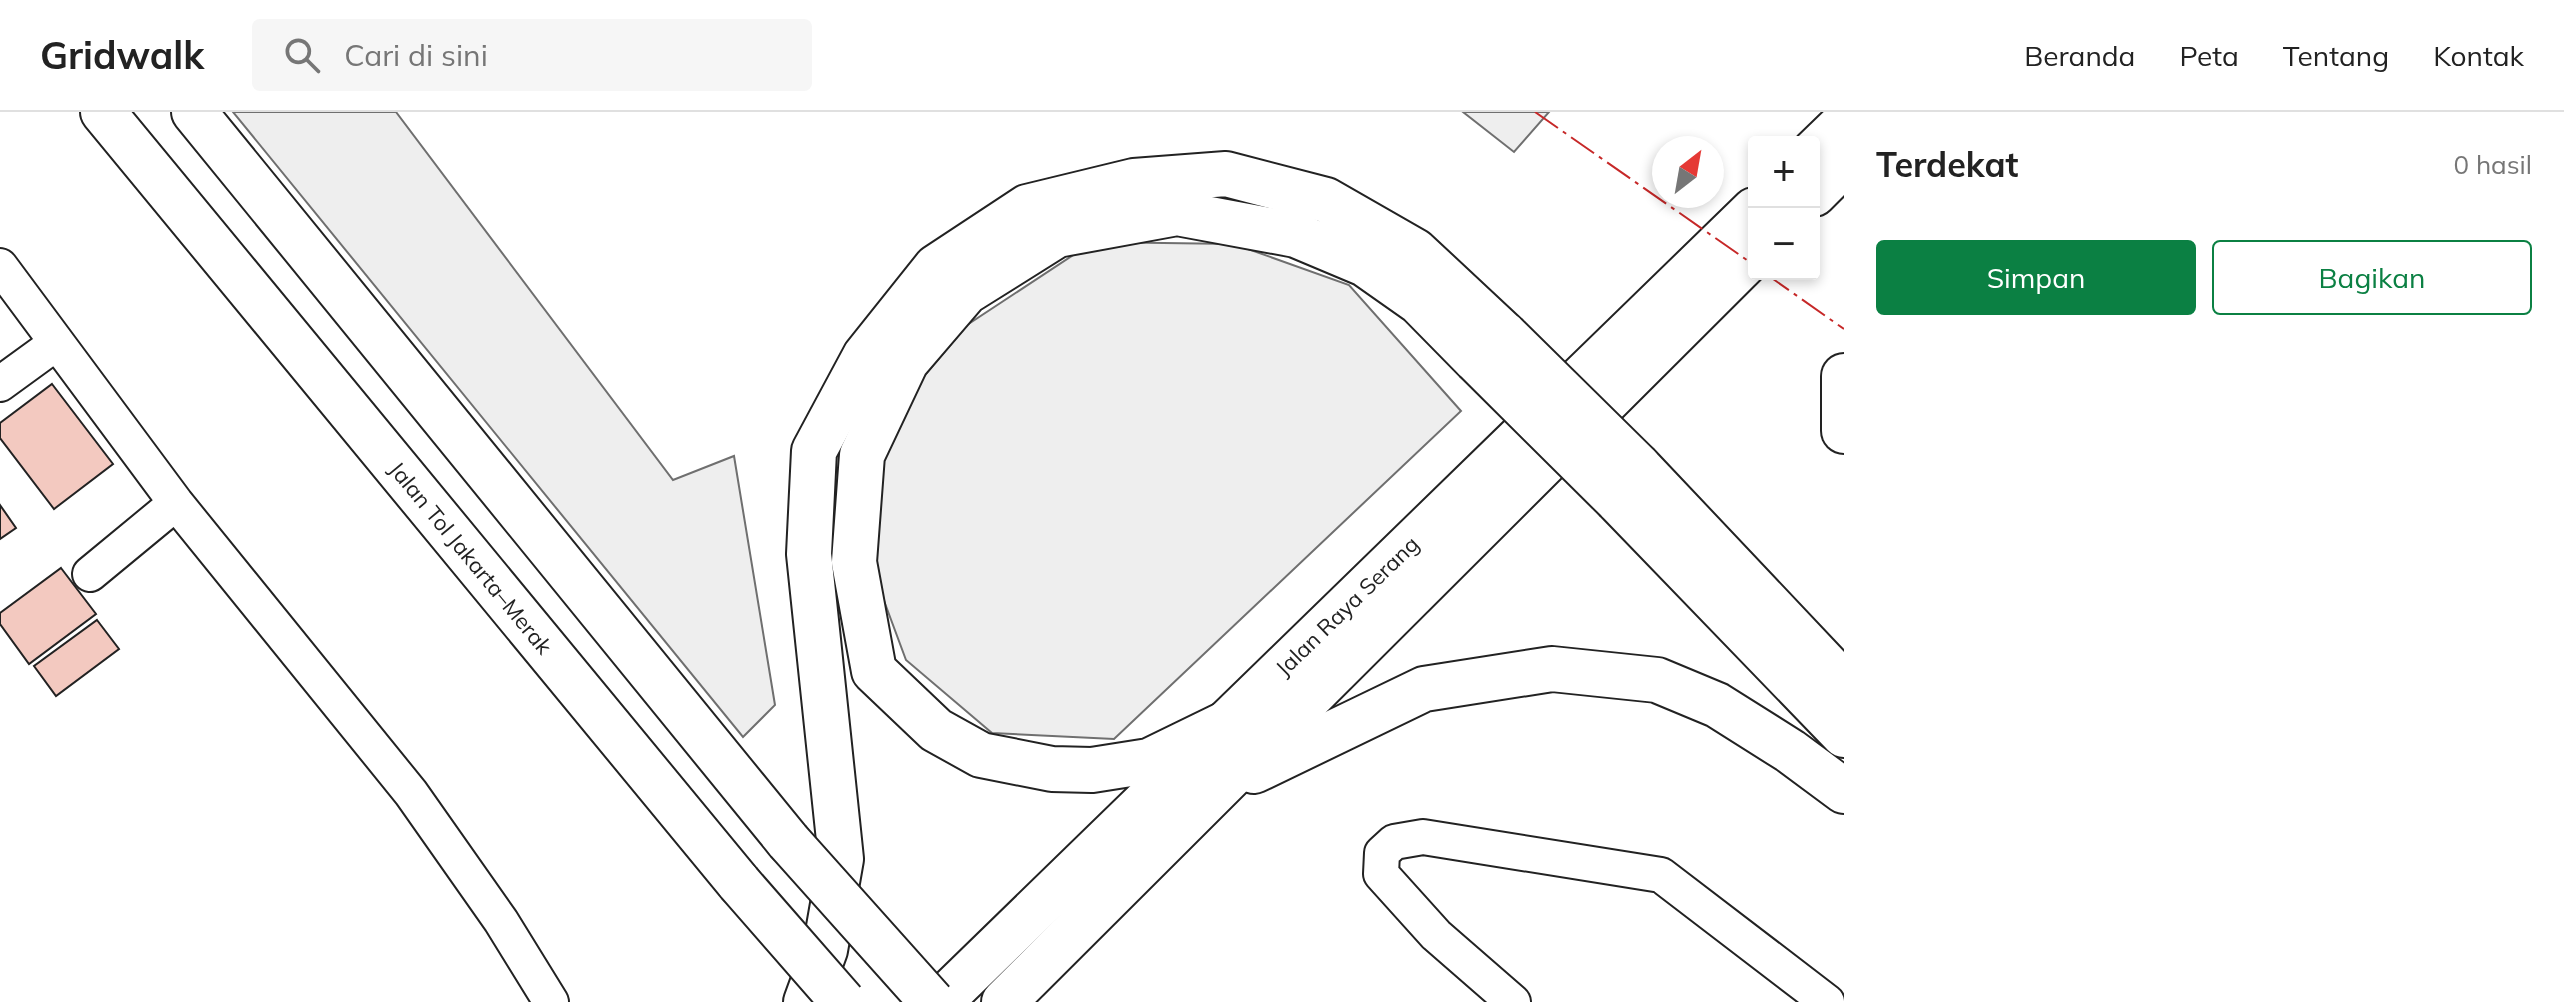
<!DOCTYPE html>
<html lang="id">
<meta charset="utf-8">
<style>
body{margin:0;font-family:Mulish,sans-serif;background:#f6f6f6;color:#222}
.controls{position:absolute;right:24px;top:24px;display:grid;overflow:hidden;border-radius:8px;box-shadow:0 4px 12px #0003}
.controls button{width:72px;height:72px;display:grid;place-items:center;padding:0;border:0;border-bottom:2px solid #e0e0e0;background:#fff;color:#222;font:40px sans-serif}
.compass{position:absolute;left:1652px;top:24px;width:72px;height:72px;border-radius:50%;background:#fff;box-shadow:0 4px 12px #0003;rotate:31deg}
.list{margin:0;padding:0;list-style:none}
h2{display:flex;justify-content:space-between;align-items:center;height:104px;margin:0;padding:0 32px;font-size:34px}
h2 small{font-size:26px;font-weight:400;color:#767676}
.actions{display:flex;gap:16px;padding:24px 32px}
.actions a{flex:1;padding:18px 0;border:2px solid #0b8043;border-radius:8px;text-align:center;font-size:28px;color:#0b8043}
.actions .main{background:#0b8043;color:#fff}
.icon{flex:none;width:44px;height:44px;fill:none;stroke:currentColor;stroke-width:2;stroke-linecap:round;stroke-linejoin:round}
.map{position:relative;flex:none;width:1844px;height:890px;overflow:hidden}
header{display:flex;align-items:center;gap:48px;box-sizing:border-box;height:112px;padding:0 40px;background:#fff;border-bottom:2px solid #e0e0e0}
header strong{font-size:38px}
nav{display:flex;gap:44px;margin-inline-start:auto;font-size:28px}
.search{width:560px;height:72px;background:#f6f6f6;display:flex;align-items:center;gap:20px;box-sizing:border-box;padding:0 28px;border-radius:8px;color:#767676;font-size:30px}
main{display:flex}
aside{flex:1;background:#fff}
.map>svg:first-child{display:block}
</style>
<header>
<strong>Gridwalk</strong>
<div class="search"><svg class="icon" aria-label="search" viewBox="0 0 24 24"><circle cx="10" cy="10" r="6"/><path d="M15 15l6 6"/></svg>Cari di sini</div>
<nav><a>Beranda</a><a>Peta</a><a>Tentang</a><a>Kontak</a></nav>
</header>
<main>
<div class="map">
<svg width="1844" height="890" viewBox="0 0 1844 890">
<rect width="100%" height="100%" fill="#fff"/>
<path fill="#eee" stroke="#6f6f6f" stroke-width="2" d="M233 0H396L673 368 734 344 775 593 743 625Z
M1463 0H1549L1514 40Z
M1093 130 1234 132 1349 173 1461 299 1114 627 992 621 906 548 857 416 894 300 967 213Z"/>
<path fill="#f3c9c0" stroke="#222" stroke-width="2" d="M52 272 113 352 54 397 0 326V311Z
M0 393 16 416 0 427Z
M61 456 96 502 29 552 0 512V501Z
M97 508 119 537 56 584 34 554Z"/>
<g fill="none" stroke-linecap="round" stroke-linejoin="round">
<g stroke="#222" stroke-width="38">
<path id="minor" d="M0 154 176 391 411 681 501 809 551 890
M0 272 55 232
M90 462 176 391
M1513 890 1436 823 1381 762 1382 741 1394 730 1423 725 1661 763 1827 890"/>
</g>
<g stroke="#222" stroke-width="48">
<g id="highway">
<path id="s1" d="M103 0 739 771"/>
<path d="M194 0 788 729"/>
<path d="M1814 40 1844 11"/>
<path d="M1814 82 1844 52"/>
<path d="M1844 264V319"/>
<path d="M1638 354 1844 572"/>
<path d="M1617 388 1844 623"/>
<path d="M1225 612 1149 649 1092 658 1052 657 981 643 936 618 874 559 854 450 862 343 906 250 966 180 1057 123 1177 101 1296 123 1365 152 1419 190 1476 248"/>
<path d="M1254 659 1424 577 1552 557 1657 568 1717 593 1790 639 1844 679"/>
<path d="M806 890 825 838 841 747 809 442 814 339 865 244 936 155 1027 95 1134 69 1226 62 1326 88 1415 139 1505 223"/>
<path id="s2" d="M940 890 1754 98"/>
<path d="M1004 890 1754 142"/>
</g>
</g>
<use href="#minor" stroke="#fff" stroke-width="34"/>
<use href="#highway" stroke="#fff" stroke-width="44"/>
<g stroke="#222" stroke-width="48" stroke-linecap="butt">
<path id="highway-bridge" d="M1505 223 1638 354
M1476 248 1617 388
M788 729 932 890
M739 771 843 890"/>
</g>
<use href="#highway-bridge" stroke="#fff" stroke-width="44"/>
<path stroke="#c62828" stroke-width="2" stroke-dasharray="28 6 4 6" stroke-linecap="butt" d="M1535 0 1754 153
M1766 162 1844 217"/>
</g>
<g text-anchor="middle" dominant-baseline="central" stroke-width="6" stroke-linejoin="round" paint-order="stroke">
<g font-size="22" fill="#222" stroke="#fff">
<text stroke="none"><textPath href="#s1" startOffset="578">Jalan Tol Jakarta–Merak</textPath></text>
<text stroke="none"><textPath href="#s2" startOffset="568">Jalan Raya Serang</textPath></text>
</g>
</g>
</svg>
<div class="controls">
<button>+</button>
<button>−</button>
</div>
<svg class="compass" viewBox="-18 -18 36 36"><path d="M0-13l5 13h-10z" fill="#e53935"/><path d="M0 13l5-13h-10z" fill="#767676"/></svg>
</div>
<aside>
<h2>Terdekat<small>0 hasil</small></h2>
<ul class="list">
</ul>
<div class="actions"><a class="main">Simpan</a><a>Bagikan</a></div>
</aside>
</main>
